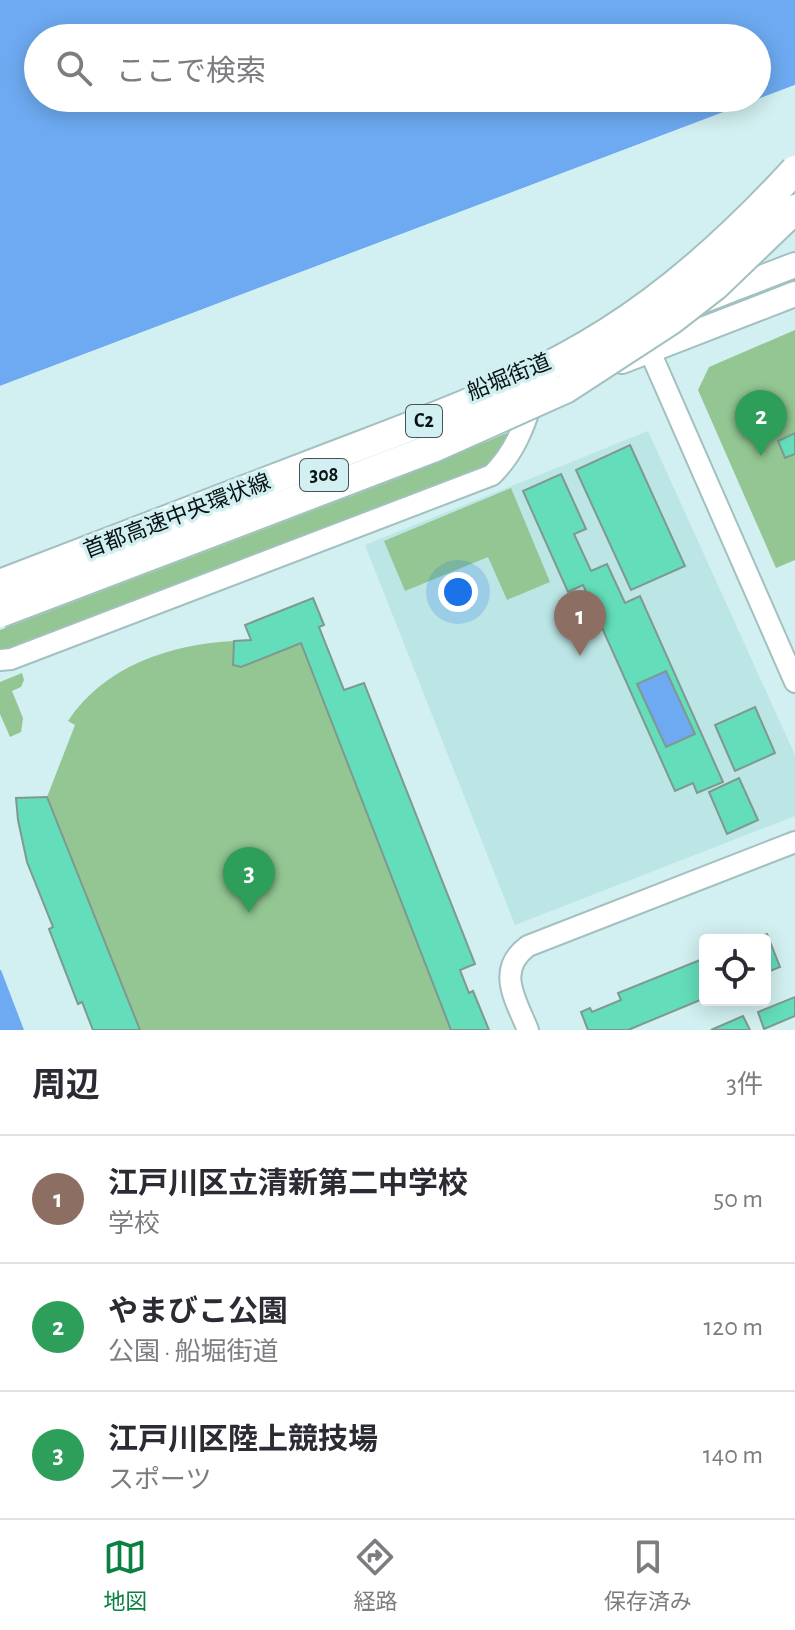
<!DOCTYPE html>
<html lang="ja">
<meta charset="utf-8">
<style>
body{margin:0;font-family:"Alegreya Sans","Noto Sans JP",sans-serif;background:#f7f7f7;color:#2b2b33}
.controls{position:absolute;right:24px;bottom:24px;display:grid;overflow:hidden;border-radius:8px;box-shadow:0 4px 20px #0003}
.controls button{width:72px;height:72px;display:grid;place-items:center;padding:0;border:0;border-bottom:2px solid #e1e1e2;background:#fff;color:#2b2b33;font:40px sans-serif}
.you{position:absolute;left:458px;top:592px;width:28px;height:28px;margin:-20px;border:6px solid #fff;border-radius:50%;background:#1a73e8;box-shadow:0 0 0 12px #1a73e833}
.badge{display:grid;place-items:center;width:52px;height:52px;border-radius:50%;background:#0b8043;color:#fff;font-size:26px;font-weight:700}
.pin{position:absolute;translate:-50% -66px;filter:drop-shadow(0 2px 4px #0008)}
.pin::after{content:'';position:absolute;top:42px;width:28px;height:24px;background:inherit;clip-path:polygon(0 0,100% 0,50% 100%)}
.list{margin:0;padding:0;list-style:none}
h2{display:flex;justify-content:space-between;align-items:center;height:104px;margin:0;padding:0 32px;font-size:34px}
h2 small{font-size:26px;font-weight:400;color:#7c7c81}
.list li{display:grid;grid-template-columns:52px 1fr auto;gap:24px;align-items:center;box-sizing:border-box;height:128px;padding:0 32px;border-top:2px solid #e1e1e2}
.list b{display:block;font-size:30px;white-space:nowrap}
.list p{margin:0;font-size:26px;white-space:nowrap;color:#7c7c81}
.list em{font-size:26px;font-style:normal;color:#7c7c81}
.icon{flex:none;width:44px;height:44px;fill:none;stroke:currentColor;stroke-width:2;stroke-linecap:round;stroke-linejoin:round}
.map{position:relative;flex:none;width:795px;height:1030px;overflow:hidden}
.search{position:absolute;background:#fff;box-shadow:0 4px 20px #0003;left:24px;right:24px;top:24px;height:88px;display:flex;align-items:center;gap:20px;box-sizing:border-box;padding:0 28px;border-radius:44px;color:#7c7c81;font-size:30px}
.sheet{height:488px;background:#fff}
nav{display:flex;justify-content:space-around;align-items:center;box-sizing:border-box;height:112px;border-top:2px solid #e1e1e2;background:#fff;font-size:22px;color:#7c7c81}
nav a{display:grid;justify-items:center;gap:4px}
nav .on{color:#0b8043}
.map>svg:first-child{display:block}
</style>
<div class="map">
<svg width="795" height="1030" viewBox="0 0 795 1030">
<rect width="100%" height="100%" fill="#d2f0f1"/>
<path fill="#bce5e6" d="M648 431 795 755V816L515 925 365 545Z"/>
<path fill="#93c692" d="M795 330V560L776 568 698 390 709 367Z
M514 430 499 457 487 467 11 649 0 648V630L404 476Z
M511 488 550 582 507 600 488 557 405 591 384 541Z
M234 641 233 665 241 667 301 643 451 1030H140L47 797 75 725 68 721C104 666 171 644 234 641Z
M22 673 24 680 21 687 12 691 23 718 21 732 10 737 0 714V682Z"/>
<path fill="#6daaf1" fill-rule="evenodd" d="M0 0H795V85L0 386ZM38 38H757V98H38Z
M666 671 695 734 666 747 637 684Z
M0 970H1L24 1030H0Z"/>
<path fill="#d2f0f1" d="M795 85V89L0 390V386Z"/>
<path fill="#63ddba" stroke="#7f9990" stroke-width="2" fill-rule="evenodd" d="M795 433V454L785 458 778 441Z
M630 445 685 566 631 590 576 470Z
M561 474 586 529 574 534 591 571 607 564 625 603 640 596 723 782 697 793 693 783 675 791 583 585 568 592 523 491ZM666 671 695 734 666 747 637 684Z
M313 598 324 625 319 627 344 690 364 683 475 964 460 970 469 993 473 991 489 1030H451L301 643 241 667 233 665 234 641 251 640 245 625Z
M755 707 775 753 735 771 715 725Z
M739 778 758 820 727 834 709 792Z
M47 797 140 1030H93L82 1002 78 1004 49 929 53 927 27 862 18 820 16 798Z
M767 934 780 967 765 973V940H751Z
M705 958V998L628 1030H588L581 1012 590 1008 592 1012 621 1000 618 993Z
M795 997V1016L764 1029 758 1012Z
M743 1016 750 1030H711Z"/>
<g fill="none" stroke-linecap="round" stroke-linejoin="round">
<g stroke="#a2c0c0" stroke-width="24">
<path id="minor" d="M644 338 795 682
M0 660 11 659 492 475C514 453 524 428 533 398
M528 1030C516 1000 495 970 528 946L795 842"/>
</g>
<g stroke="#a2c0c0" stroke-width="28">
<path id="major" d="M704 300 795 265
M622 361 795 294"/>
</g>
<use href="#minor" stroke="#fff" stroke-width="20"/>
<use href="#major" stroke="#fff" stroke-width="24"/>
<g stroke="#a2c0c0" stroke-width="32" stroke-linecap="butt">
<path id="highway-bridge" d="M0 584C111 541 222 498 333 456 427 420 523 386 608 332 678 288 740 230 795 170
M0 613 433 448 565 389 671 320 716 285 795 209"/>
</g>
<use href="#highway-bridge" stroke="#fff" stroke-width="28"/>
</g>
<g text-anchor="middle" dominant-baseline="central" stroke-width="7" stroke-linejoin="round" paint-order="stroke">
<g fill="#d2f0f1" stroke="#455556" stroke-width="2">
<rect x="406" y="405" width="36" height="32" rx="6"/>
<rect x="300" y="459" width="48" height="32" rx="6"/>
</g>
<g font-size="20" font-weight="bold" fill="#091314">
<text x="424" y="421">C2</text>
<text x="324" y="475">308</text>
</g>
<g font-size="22" fill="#091314" stroke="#d2f0f1">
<text transform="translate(509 377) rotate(-22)">船堀街道</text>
<text transform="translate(177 516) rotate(-21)">首都高速中央環状線</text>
</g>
</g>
</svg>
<div class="controls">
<button><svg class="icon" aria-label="locate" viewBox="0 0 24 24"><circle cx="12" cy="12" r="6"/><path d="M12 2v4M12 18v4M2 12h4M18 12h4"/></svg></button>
</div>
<div class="you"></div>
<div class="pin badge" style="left:580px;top:656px;background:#8d6e63">1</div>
<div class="pin badge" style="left:761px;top:456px;background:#2e9e5b">2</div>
<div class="pin badge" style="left:249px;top:913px;background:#2e9e5b">3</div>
<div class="search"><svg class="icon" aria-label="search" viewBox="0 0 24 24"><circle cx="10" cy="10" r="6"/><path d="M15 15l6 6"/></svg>ここで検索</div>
</div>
<section class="sheet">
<h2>周辺<small>3件</small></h2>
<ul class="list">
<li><span class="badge" style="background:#8d6e63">1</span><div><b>江戸川区立清新第二中学校</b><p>学校</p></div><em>50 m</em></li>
<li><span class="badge" style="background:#2e9e5b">2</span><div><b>やまびこ公園</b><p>公園 · 船堀街道</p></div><em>120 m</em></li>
<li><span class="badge" style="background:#2e9e5b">3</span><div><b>江戸川区陸上競技場</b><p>スポーツ</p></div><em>140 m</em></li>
</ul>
</section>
<nav>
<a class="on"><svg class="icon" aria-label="map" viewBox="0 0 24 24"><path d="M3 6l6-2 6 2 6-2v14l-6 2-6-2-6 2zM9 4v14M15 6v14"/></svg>地図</a>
<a><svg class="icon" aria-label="directions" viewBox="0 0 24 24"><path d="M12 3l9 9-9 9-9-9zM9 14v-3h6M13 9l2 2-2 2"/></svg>経路</a>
<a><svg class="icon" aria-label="saved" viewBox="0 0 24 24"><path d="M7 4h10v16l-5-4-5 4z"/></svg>保存済み</a>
</nav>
